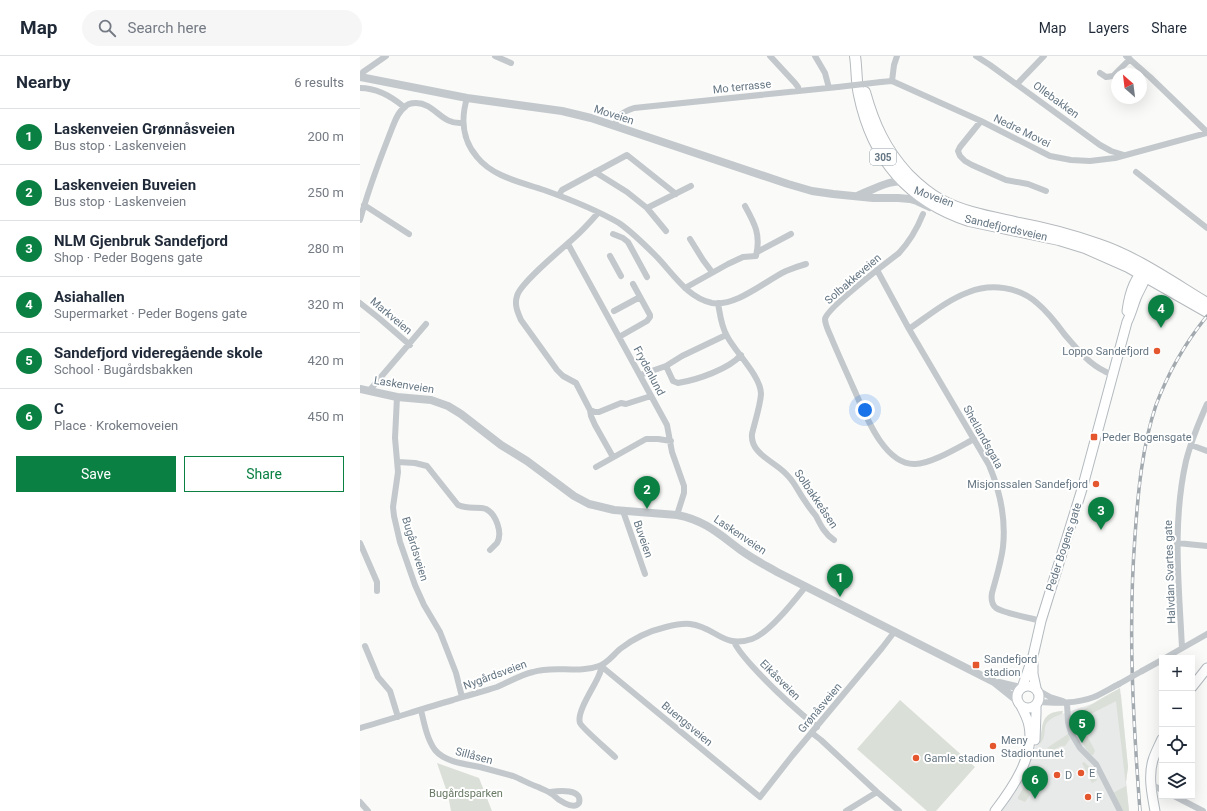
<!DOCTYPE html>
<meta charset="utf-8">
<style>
body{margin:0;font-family:Roboto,sans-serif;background:#f6f6f7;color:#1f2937}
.controls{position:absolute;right:12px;bottom:12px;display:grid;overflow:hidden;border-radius:0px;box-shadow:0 4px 16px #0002}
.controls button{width:36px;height:36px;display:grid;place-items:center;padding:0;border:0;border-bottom:1px solid #e0e1e3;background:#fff;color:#1f2937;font:20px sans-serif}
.compass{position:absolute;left:751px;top:12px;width:36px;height:36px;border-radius:50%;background:#fff;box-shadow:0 4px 16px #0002;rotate:332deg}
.you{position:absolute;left:505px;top:354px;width:14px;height:14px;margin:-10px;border:3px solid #fff;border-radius:50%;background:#1a73e8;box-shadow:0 0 0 6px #1a73e833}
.badge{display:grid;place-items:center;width:26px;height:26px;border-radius:50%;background:#0b8043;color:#fff;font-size:13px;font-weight:700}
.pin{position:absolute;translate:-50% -33px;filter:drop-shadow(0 1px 2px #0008)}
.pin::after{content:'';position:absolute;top:21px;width:14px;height:12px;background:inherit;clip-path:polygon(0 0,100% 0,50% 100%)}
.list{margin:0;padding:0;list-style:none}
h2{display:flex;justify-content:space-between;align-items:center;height:52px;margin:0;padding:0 16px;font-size:17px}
h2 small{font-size:13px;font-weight:400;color:#747a83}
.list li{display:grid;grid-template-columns:26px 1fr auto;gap:12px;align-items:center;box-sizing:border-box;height:56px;padding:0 16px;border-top:1px solid #e0e1e3}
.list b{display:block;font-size:15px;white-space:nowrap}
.list p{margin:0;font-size:13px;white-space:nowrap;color:#747a83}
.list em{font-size:13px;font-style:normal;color:#747a83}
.actions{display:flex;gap:8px;padding:12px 16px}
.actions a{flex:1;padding:9px 0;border:1px solid #0b8043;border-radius:0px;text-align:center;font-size:14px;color:#0b8043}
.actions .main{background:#0b8043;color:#fff}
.icon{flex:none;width:22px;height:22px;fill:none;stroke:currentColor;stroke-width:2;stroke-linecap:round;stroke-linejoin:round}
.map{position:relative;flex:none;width:847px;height:755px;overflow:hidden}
header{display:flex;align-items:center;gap:24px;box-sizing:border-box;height:56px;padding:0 20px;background:#fff;border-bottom:1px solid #e0e1e3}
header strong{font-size:19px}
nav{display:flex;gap:22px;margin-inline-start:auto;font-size:14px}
.search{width:280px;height:36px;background:#f6f6f7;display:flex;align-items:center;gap:10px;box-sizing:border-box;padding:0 14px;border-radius:22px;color:#747a83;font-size:15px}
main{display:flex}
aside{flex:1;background:#fff}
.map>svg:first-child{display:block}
</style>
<header>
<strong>Map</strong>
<div class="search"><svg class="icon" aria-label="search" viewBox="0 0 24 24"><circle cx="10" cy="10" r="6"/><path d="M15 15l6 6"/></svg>Search here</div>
<nav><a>Map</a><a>Layers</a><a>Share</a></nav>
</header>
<main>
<aside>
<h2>Nearby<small>6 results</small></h2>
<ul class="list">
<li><span class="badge">1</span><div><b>Laskenveien Grønnåsveien</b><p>Bus stop · Laskenveien</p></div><em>200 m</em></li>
<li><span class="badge">2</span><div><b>Laskenveien Buveien</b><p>Bus stop · Laskenveien</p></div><em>250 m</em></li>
<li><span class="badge">3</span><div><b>NLM Gjenbruk Sandefjord</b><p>Shop · Peder Bogens gate</p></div><em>280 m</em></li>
<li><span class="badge">4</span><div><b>Asiahallen</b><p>Supermarket · Peder Bogens gate</p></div><em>320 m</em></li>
<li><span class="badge">5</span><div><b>Sandefjord videregående skole</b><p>School · Bugårdsbakken</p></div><em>420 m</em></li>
<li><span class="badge">6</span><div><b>C</b><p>Place · Krokemoveien</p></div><em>450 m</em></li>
</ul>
<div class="actions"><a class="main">Save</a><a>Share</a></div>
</aside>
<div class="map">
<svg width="847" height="755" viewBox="0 0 847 755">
<rect width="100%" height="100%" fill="#fafaf8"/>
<path fill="#e8e9e9" d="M761 638 768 711 766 726 769 755H641L659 729 687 663Z"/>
<path fill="#dadfd7" d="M760 632 768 711 766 726 769 755H763L753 737 766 730 756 645 719 664 735 695 733 699H731L729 697 714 675 711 667C716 655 748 639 760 632Z
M540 644 615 711 576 755H567L497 693Z
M703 655 702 658C675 667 691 675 680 688 683 670 679 656 703 655Z
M708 678 710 683 705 690H701L693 694 687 692Z
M724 706 733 714 737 724 732 727 722 707Z
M77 707 119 722 132 755H91L88 739Z
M665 729 670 739 665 746 658 743V741Z"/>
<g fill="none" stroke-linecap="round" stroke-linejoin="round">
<g stroke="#b3babf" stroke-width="11">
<path id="secondary" d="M767 255C769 240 773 223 785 213
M673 607V618L676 632
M657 641a11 11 0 1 1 22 0a11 11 0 1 1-22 0Z
M832 631 847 612
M662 632 673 600 681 565 722 433 767 266C771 258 773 250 776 242 780 232 786 225 787 215
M675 684 676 657V649
M635 755C652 733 675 700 669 670 668 663 664 656 661 650
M795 755C792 739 788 720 793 704 795 697 799 690 802 683"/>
</g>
<g stroke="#b5babe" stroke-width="12">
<path id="primary" d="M495 0C497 13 496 26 499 39 512 102 548 145 609 165L699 184 725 192 768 211 847 256
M505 36C514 68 525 93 548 118 558 128 568 137 581 144 606 157 633 161 659 167 686 172 712 179 738 188 777 201 812 226 847 247"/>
</g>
<path stroke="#c3c8cc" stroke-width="6" d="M135 0 151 7
M410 0 435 27 438 31 439 35
M455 0 465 17 469 32
M616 0 630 9 740 89 751 95 764 99
M766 0 790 21 847 76
M740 17 746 21 753 20 770 3
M2 21 3 16 26 0
M532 25 534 9 537 0
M521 26 532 25 621 65 690 100 711 104 730 105 755 102 847 77
M657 28 684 0
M0 32C17 32 31 40 44 51
M107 42C101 62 102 84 117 101 133 121 161 126 184 134 209 143 235 153 259 167 272 176 284 188 295 199 312 216 327 242 352 247 376 251 405 225 426 215 433 212 439 210 446 208
M621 65 600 91 598 95 600 100 605 105 612 109 646 124 668 128 686 135
M254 70C260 58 262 56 274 52L478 31
M235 116 267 136 287 152 306 175
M776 116 847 172
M199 139 202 134 267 99 316 138
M4 149 49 178
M287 152 331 130
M238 157C231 165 223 174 215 181 203 192 160 227 157 240 154 249 158 257 161 264L197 314 203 320 216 327 230 354 231 360 235 369 253 401
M563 158C557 173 550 185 539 197 526 207 467 252 465 263 465 269 469 276 471 281 478 298 486 315 493 331 504 355 523 409 555 408 571 408 599 391 614 383
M0 164C8 135 18 108 29 80 33 71 36 57 45 51 47 48 53 47 56 47 75 47 81 69 102 67
M253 178 263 182 268 186 287 221
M330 183 343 204 352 216
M208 188 259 281 307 369 312 396 324 430V437L317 459
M397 196 431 178
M250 200 261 220
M517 214 549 273 629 409C640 435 646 463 643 491 641 507 636 522 632 537 631 543 631 548 636 552 643 557 671 562 681 565
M325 232 368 208 383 201 396 200C401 179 395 168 385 150
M0 247 20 263 50 289
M358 247C360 258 361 270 367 280 375 296 401 320 401 338 400 351 395 365 392 378 390 399 417 406 428 420 435 427 439 437 445 445 448 450 452 455 456 460 461 470 465 478 474 484
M254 255 280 241
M549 273C568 260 587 244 609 236 631 227 659 231 677 247 688 256 697 268 705 279 721 297 730 310 753 319
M259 281 287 265 290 261V259L273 228
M306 310 313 325 318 327C337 324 369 313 381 299
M280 319 306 310 322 300 366 279
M9 335 66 268
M37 341 35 382 38 416 33 451 34 460 40 486 55 529 64 549 80 576 96 617 102 641
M230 354 235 356H239L261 347 266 348 291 340
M831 389 847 395
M38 406 55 407 67 410 98 449C109 454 117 450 126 453 136 458 143 477 137 487 135 489 132 492 130 494
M236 411 286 383H298L311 385
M263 455 285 518
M0 487 17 526V535
M817 487 847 490
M374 586C379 596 386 603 393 611 413 633 434 652 457 671
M5 590 18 621 30 635 38 661
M822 592C819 529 812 467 826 405 831 385 839 366 847 348
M805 602 847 578
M241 610 400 741 432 700 522 592 535 575
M241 610C241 613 241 616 239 619 235 630 216 656 220 667 222 672 249 695 255 701
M782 615 802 604
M676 633 690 641 703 645
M678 646C696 647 716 648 734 641 743 637 751 632 759 628
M707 647 708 666 711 677 720 692 736 708 760 755
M61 654C64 667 67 683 75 694 85 706 105 708 120 711 131 714 142 717 153 720 161 723 169 728 178 731 182 733 188 735 192 738 197 743 213 755 219 747 223 732 198 735 190 736
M0 672C31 663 62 653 93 644 108 639 122 636 137 631 149 626 160 619 173 616 194 609 219 618 239 610 248 607 253 599 260 593 274 582 289 575 306 571 314 569 322 567 330 568 356 571 363 593 392 583 409 577 434 545 446 530
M452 677 461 684 517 736 539 755
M792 729 802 734
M814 740 843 755
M0 746 8 755
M486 755 517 736"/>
<path stroke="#c3c8cc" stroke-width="8" d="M0 21 107 42 202 55 231 62 428 128 452 135 473 138 513 142H538L550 143 557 145 570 151
M499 139C513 134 532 122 547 126
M0 333 37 341 71 344 88 350 101 358 141 389 167 405 214 440 229 448 254 454 317 459C345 464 360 479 382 495 393 503 405 509 417 516L634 626 659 646
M639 627 661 632"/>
<use href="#secondary" stroke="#fff" stroke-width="9"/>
<use href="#primary" stroke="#fff" stroke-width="10"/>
<g stroke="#a2aab0" stroke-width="3.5">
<path id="rail" d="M780 755C773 663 768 572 775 480 778 436 782 391 796 349 808 317 825 287 847 260"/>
</g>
<use href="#rail" stroke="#fff" stroke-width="2" stroke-dasharray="6" stroke-linecap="butt"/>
<path stroke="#c3c8cc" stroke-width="6" d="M478 31 521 26
M759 628 782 615"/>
</g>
<g fill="#e4572e" stroke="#fff" stroke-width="1.5">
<circle cx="797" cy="295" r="4"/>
<rect x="730" y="377" width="8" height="8" rx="2"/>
<circle cx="736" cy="428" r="4"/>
<rect x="612" y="605" width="8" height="8" rx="2"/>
<circle cx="633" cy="690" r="4"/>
<circle cx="556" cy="702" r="4"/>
<circle cx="721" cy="717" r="4"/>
<circle cx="697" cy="719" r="4"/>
<circle cx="728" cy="741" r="4"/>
</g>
<g text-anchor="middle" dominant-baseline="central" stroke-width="4" stroke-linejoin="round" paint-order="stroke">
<rect fill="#fff" stroke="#939fa8" stroke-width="1" x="510" y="93" width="26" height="16" rx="3"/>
<g font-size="10" font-weight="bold" fill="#657683">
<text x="523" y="101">305</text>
</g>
<g font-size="11" fill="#657683" stroke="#fff">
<text transform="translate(382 31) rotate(-6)">Mo terrasse</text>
<text transform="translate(696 44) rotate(36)">Ollebakken</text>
<text transform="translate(254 59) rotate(18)">Moveien</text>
<text transform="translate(662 75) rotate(26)">Nedre Movei</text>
<text transform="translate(574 141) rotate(20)">Moveien</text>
<text transform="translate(646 172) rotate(13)">Sandefjordsveien</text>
<text transform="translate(493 223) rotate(-41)">Solbakkeveien</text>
<text transform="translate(31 260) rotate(40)">Markveien</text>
<text transform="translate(289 315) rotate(62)">Frydenlund</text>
<text transform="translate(44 329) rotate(9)">Laskenveien</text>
<text transform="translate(623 381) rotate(61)">Shetlandsgata</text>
<text transform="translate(456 443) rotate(56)">Solbakkeåsen</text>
<text transform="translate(380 479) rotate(34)">Laskenveien</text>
<text transform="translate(283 483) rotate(71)">Buveien</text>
<text transform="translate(704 491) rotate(-72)">Peder Bogens gate</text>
<text transform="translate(55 493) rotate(73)">Bugårdsveien</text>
<text transform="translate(810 516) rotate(-92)">Halvdan Svartes gate</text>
<text transform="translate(135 619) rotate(-20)">Nygårdsveien</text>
<text transform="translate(420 624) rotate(45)">Eikåsveien</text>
<text transform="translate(460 652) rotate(-50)">Grønåsveien</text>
<text transform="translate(327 668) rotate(40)">Buengsveien</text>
<text transform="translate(114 700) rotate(15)">Sillåsen</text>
</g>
<g font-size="11" fill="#657683" stroke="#fff" text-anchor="start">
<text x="789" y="295" text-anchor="end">Loppo Sandefjord</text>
<text x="742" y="381">Peder Bogensgate</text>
<text x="728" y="428" text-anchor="end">Misjonssalen Sandefjord</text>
<text x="624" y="603">Sandefjord<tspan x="624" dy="13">stadion</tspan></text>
<text x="641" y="684">Meny<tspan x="641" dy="13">Stadiontunet</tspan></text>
<text x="564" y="702">Gamle stadion</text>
<text x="729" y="717">E</text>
<text x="705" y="719">D</text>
<text x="736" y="741">F</text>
</g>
<g font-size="11" fill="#687a64" stroke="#fff">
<text x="106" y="737">Bugårdsparken</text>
</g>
</g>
</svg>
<div class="controls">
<button>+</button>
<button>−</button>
<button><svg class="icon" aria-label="locate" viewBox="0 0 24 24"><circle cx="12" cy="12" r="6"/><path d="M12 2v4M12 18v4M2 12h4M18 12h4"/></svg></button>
<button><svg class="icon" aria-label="layers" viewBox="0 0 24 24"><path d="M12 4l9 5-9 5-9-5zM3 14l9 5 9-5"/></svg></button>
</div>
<svg class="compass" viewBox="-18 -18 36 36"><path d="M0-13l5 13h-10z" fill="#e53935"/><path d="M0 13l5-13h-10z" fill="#747a83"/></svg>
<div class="you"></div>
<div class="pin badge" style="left:480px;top:541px">1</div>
<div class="pin badge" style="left:287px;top:453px">2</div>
<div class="pin badge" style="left:741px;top:474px">3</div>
<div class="pin badge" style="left:801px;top:272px">4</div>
<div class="pin badge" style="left:722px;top:687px">5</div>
<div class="pin badge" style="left:675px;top:743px">6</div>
</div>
</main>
